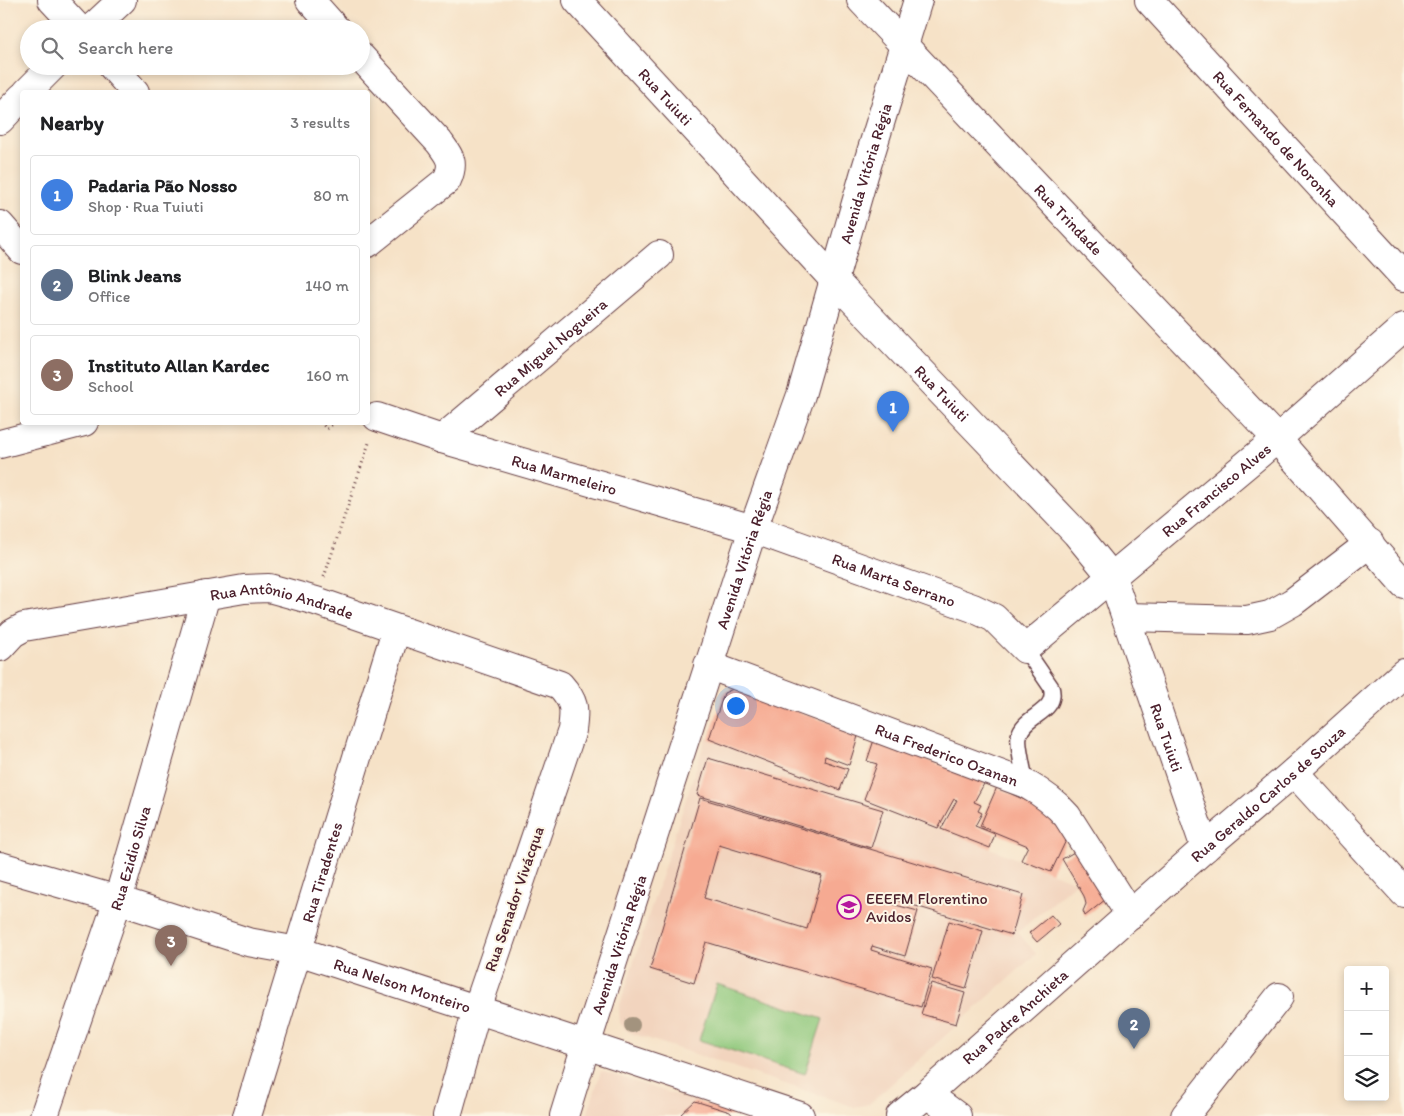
<!DOCTYPE html>
<meta charset="utf-8">
<style>
body{margin:0;font-family:Itim,sans-serif;background:#f6f6f6;color:#202124}
.controls{position:absolute;right:15px;bottom:15px;display:grid;overflow:hidden;border-radius:5px;box-shadow:0 2px 8px #0003}
.controls button{width:45px;height:45px;display:grid;place-items:center;padding:0;border:0;border-bottom:1px solid #e0e0e0;background:#fff;color:#202124;font:25px sans-serif}
.you{position:absolute;left:735px;top:705px;width:18px;height:18px;margin:-12px;border:4px solid #fff;border-radius:50%;background:#1a73e8;box-shadow:0 0 0 8px #1a73e833}
.badge{display:grid;place-items:center;width:32px;height:32px;border-radius:50%;background:#1a73e8;color:#fff;font-size:16px;font-weight:700}
.pin{position:absolute;translate:-50% -41px;filter:drop-shadow(0 1px 2px #0008)}
.pin::after{content:'';position:absolute;top:26px;width:18px;height:15px;background:inherit;clip-path:polygon(0 0,100% 0,50% 100%)}
.list{margin:0;padding:0;list-style:none}
h2{display:flex;justify-content:space-between;align-items:center;height:65px;margin:0;padding:0 20px;font-size:21px}
h2 small{font-size:16px;font-weight:400;color:#757577}
.list li{display:grid;grid-template-columns:32px 1fr auto;gap:15px;align-items:center;box-sizing:border-box;height:80px;margin:0 10px 10px;padding:0 10px;border:1px solid #e0e0e0;border-radius:5px}
.list b{display:block;font-size:19px;white-space:nowrap}
.list p{margin:0;font-size:16px;white-space:nowrap;color:#757577}
.list em{font-size:16px;font-style:normal;color:#757577}
.icon{flex:none;width:28px;height:28px;fill:none;stroke:currentColor;stroke-width:2;stroke-linecap:round;stroke-linejoin:round}
.map{position:relative;flex:none;width:1404px;height:1116px;overflow:hidden}
.search{position:absolute;background:#fff;box-shadow:0 2px 8px #0003;left:20px;top:20px;width:350px;height:55px;display:flex;align-items:center;gap:12px;box-sizing:border-box;padding:0 18px;border-radius:28px;color:#757577;font-size:19px}
.panel{position:absolute;background:#fff;box-shadow:0 2px 8px #0003;left:20px;top:90px;width:350px;height:335px;border-radius:5px}
.map>svg:first-child{display:block}
</style>
<div class="map">
<svg width="1404" height="1116" viewBox="0 0 1404 1116">
<rect width="100%" height="100%" fill="#fcf5e5"/>
<filter id="ink" filterUnits="userSpaceOnUse"><feTurbulence type="fractalNoise" baseFrequency=".02" numOctaves="2"/><feDisplacementMap in="SourceGraphic" scale="10" xChannelSelector="R" yChannelSelector="G"/><feConvolveMatrix kernelMatrix="1 2 1 2 8 2 1 2 1" color-interpolation-filters="sRGB"/></filter>
<filter id="wash" filterUnits="userSpaceOnUse"><feTurbulence type="fractalNoise" baseFrequency=".0096" numOctaves="4" result="noise"/><feDisplacementMap in="SourceGraphic" scale="20" xChannelSelector="R" yChannelSelector="G"/><feGaussianBlur stdDeviation="1.12" result="paint"/><feColorMatrix in="noise" values="0 0 0 0 0 0 0 0 0 0 0 0 0 0 0 0 0 1.4 0 .05"/><feComposite in="paint" operator="in"/></filter>
<g filter="url(#wash)">
<rect width="100%" height="100%" fill="#f6e2c7"/>
<path fill="#f2d4be" d="M706 737 1076 882 1018 932 1036 954 869 1104 855 1107 631 1033 625 1029 620 1023 619 1008Z
M601 1071 742 1116H587Z"/>
<path fill="#8fc87c" stroke="#6c7454" d="M717 984 823 1019 805 1074 699 1040Z"/>
<g id="blocks">
<path fill="#f6aa92" fill-rule="evenodd" d="M733 689 859 733 849 765 825 756 824 761 848 769 840 790 709 739 724 693Z
M874 740 985 782 974 802 981 805 978 811 982 813 975 826 995 834 990 848 941 829 957 800 954 799 938 828 864 799 877 764 867 761Z
M708 758 883 810 871 848 697 795Z
M997 787 1048 811 1069 834 1051 872 1021 860 1028 846 980 826Z
M700 798 1023 895 1012 935 889 898 888 903 918 911 905 956 872 946 871 950 932 969 921 1007 706 942 694 983 650 969ZM719 845 822 876 807 929 704 898Z
M1076 851 1106 899 1085 916 1083 911 1086 904 1084 896 1062 859Z
M1051 915 1059 924 1037 942 1029 933Z
M949 921 983 931 966 989 932 979Z
M931 983 965 993 956 1024 921 1014Z
M695 1101 730 1112 733 1116H683L681 1114Z"/>
</g>
</g>
<g filter="url(#ink)">
<use href="#blocks" fill-opacity="0" stroke="#643c42" stroke-width="1"/>
<g fill="none" stroke-linecap="round" stroke-linejoin="round">
<g stroke="#643c42" stroke-width="18">
<path id="lane" d="M1025 649 1051 687C1059 713 1023 715 1019 736 1017 745 1024 773 1026 784"/>
</g>
<g stroke="#643c42" stroke-width="30">
<g id="street">
<path d="M52 0 79 29"/>
<path d="M310 0 336 29"/>
<path id="s1" d="M861 0 1277 439 1404 584"/>
<path id="s2" d="M1149 0 1404 277"/>
<path d="M91 29 122 0"/>
<path d="M361 57 439 142C450 157 455 162 447 180L368 243"/>
<path d="M112 66 135 92"/>
<path d="M27 92 53 66"/>
<path d="M0 120 22 97"/>
<path d="M0 225 22 250"/>
<path id="s3" d="M835 281 1076 533 1112 577 1205 848"/>
<path id="s4" d="M377 417 442 439 753 529 973 608 994 618 1025 649 1277 439 1404 327"/>
<path id="s5" d="M442 439 659 255"/>
<path d="M0 444 84 422"/>
<path d="M1126 617 1247 620 1270 615 1293 602 1370 543"/>
<path id="s6" d="M0 647 13 633 24 627 244 589 269 588 316 601 560 685C575 702 575 708 572 730L477 1009 447 1116"/>
<path id="s7" d="M708 665 1026 784C1042 793 1055 802 1067 816L1130 915"/>
<path d="M1294 772 1404 893"/>
<path d="M586 1045 800 1116"/>
<path d="M927 1094 957 1116"/>
<path id="s8" d="M44 1116 118 900 206 595"/>
<path id="s9" d="M247 1116 396 630"/>
<path id="s10" d="M900 1116 927 1094 1205 848 1294 772 1404 673"/>
<path d="M1185 1116 1279 997"/>
</g>
</g>
<g stroke="#643c42" stroke-width="30">
<g id="secondary">
<path id="s11" d="M577 0 835 281"/>
<path id="s12" d="M0 866 118 900 248 942 298 951 586 1045"/>
<path id="s13" d="M564 1116 586 1045 753 529 801 395 864 175 918 0"/>
</g>
</g>
<path stroke="#643c42" stroke-width="3" stroke-dasharray="1 4" stroke-linecap="butt" d="M320 422 327 429 335 422
M324 577 369 443"/>
<use href="#lane" stroke="#fff" stroke-width="15"/>
<use href="#street" stroke="#fff" stroke-width="28"/>
<use href="#secondary" stroke="#fff" stroke-width="28"/>
</g>
<circle fill="#a3937e" cx="632" cy="1025" r="8"/>
</g>
<defs>
<g id="school-ring" transform="scale(1.25)"><circle r="9.5" fill="#fcf5e5" stroke="#b5179e" stroke-width="1.5"/><path d="M0-5L7-2L0 1L-7-2ZM-4 1L0 2.5L4 1V4Q0 6-4 4Z" fill="#b5179e"/></g>
</defs>
<g fill-rule="evenodd">
<use href="#school-ring" x="849" y="907"/>
</g>
<g text-anchor="middle" dominant-baseline="central" stroke-width="4" stroke-linejoin="round" paint-order="stroke">
<g font-size="16" fill="#4a1f2b" stroke="#fcf5e5">
<text stroke="none"><textPath href="#s11" startOffset="131">Rua Tuiuti</textPath></text>
<text stroke="none"><textPath href="#s2" startOffset="188">Rua Fernando de Noronha</textPath></text>
<text stroke="none"><textPath href="#s13" startOffset="990">Avenida Vitória Régia</textPath></text>
<text stroke="none"><textPath href="#s1" startOffset="302">Rua Trindade</textPath></text>
<text stroke="none"><textPath href="#s5" startOffset="142">Rua Miguel Nogueira</textPath></text>
<text stroke="none"><textPath href="#s3" startOffset="155">Rua Tuiuti</textPath></text>
<text stroke="none"><textPath href="#s4" startOffset="196">Rua Marmeleiro</textPath></text>
<text stroke="none"><textPath href="#s4" startOffset="942">Rua Francisco Alves</textPath></text>
<text stroke="none"><textPath href="#s13" startOffset="585">Avenida Vitória Régia</textPath></text>
<text stroke="none"><textPath href="#s4" startOffset="542">Rua Marta Serrano</textPath></text>
<text stroke="none"><textPath href="#s6" startOffset="294">Rua Antônio Andrade</textPath></text>
<text stroke="none"><textPath href="#s3" startOffset="575">Rua Tuiuti</textPath></text>
<text stroke="none"><textPath href="#s7" startOffset="255">Rua Frederico Ozanan</textPath></text>
<text stroke="none"><textPath href="#s10" startOffset="489">Rua Geraldo Carlos de Souza</textPath></text>
<text stroke="none"><textPath href="#s8" startOffset="272">Rua Ezidio Silva</textPath></text>
<text stroke="none"><textPath href="#s9" startOffset="255">Rua Tiradentes</textPath></text>
<text transform="translate(514 899) rotate(-71)">Rua Senador Vivácqua</text>
<text stroke="none"><textPath href="#s13" startOffset="180">Avenida Vitória Régia</textPath></text>
<text stroke="none"><textPath href="#s12" startOffset="420">Rua Nelson Monteiro</textPath></text>
<text stroke="none"><textPath href="#s10" startOffset="152">Rua Padre Anchieta</textPath></text>
</g>
<g font-size="16" fill="#4a1f2b" stroke="#fcf5e5" text-anchor="start">
<text x="866" y="898">EEEFM Florentino<tspan x="866" dy="18">Avidos</tspan></text>
</g>
</g>
</svg>
<div class="controls">
<button>+</button>
<button>−</button>
<button><svg class="icon" aria-label="layers" viewBox="0 0 24 24"><path d="M12 4l9 5-9 5-9-5zM3 14l9 5 9-5"/></svg></button>
</div>
<div class="you"></div>
<div class="pin badge" style="left:893px;top:432px;background:#3f7fe0">1</div>
<div class="pin badge" style="left:1134px;top:1049px;background:#5c6f8a">2</div>
<div class="pin badge" style="left:171px;top:966px;background:#8d6e63">3</div>
<div class="search"><svg class="icon" aria-label="search" viewBox="0 0 24 24"><circle cx="10" cy="10" r="6"/><path d="M15 15l6 6"/></svg>Search here</div>
<section class="panel">
<h2>Nearby<small>3 results</small></h2>
<ul class="list">
<li><span class="badge" style="background:#3f7fe0">1</span><div><b>Padaria Pão Nosso</b><p>Shop · Rua Tuiuti</p></div><em>80 m</em></li>
<li><span class="badge" style="background:#5c6f8a">2</span><div><b>Blink Jeans</b><p>Office</p></div><em>140 m</em></li>
<li><span class="badge" style="background:#8d6e63">3</span><div><b>Instituto Allan Kardec</b><p>School</p></div><em>160 m</em></li>
</ul>
</section>
</div>
